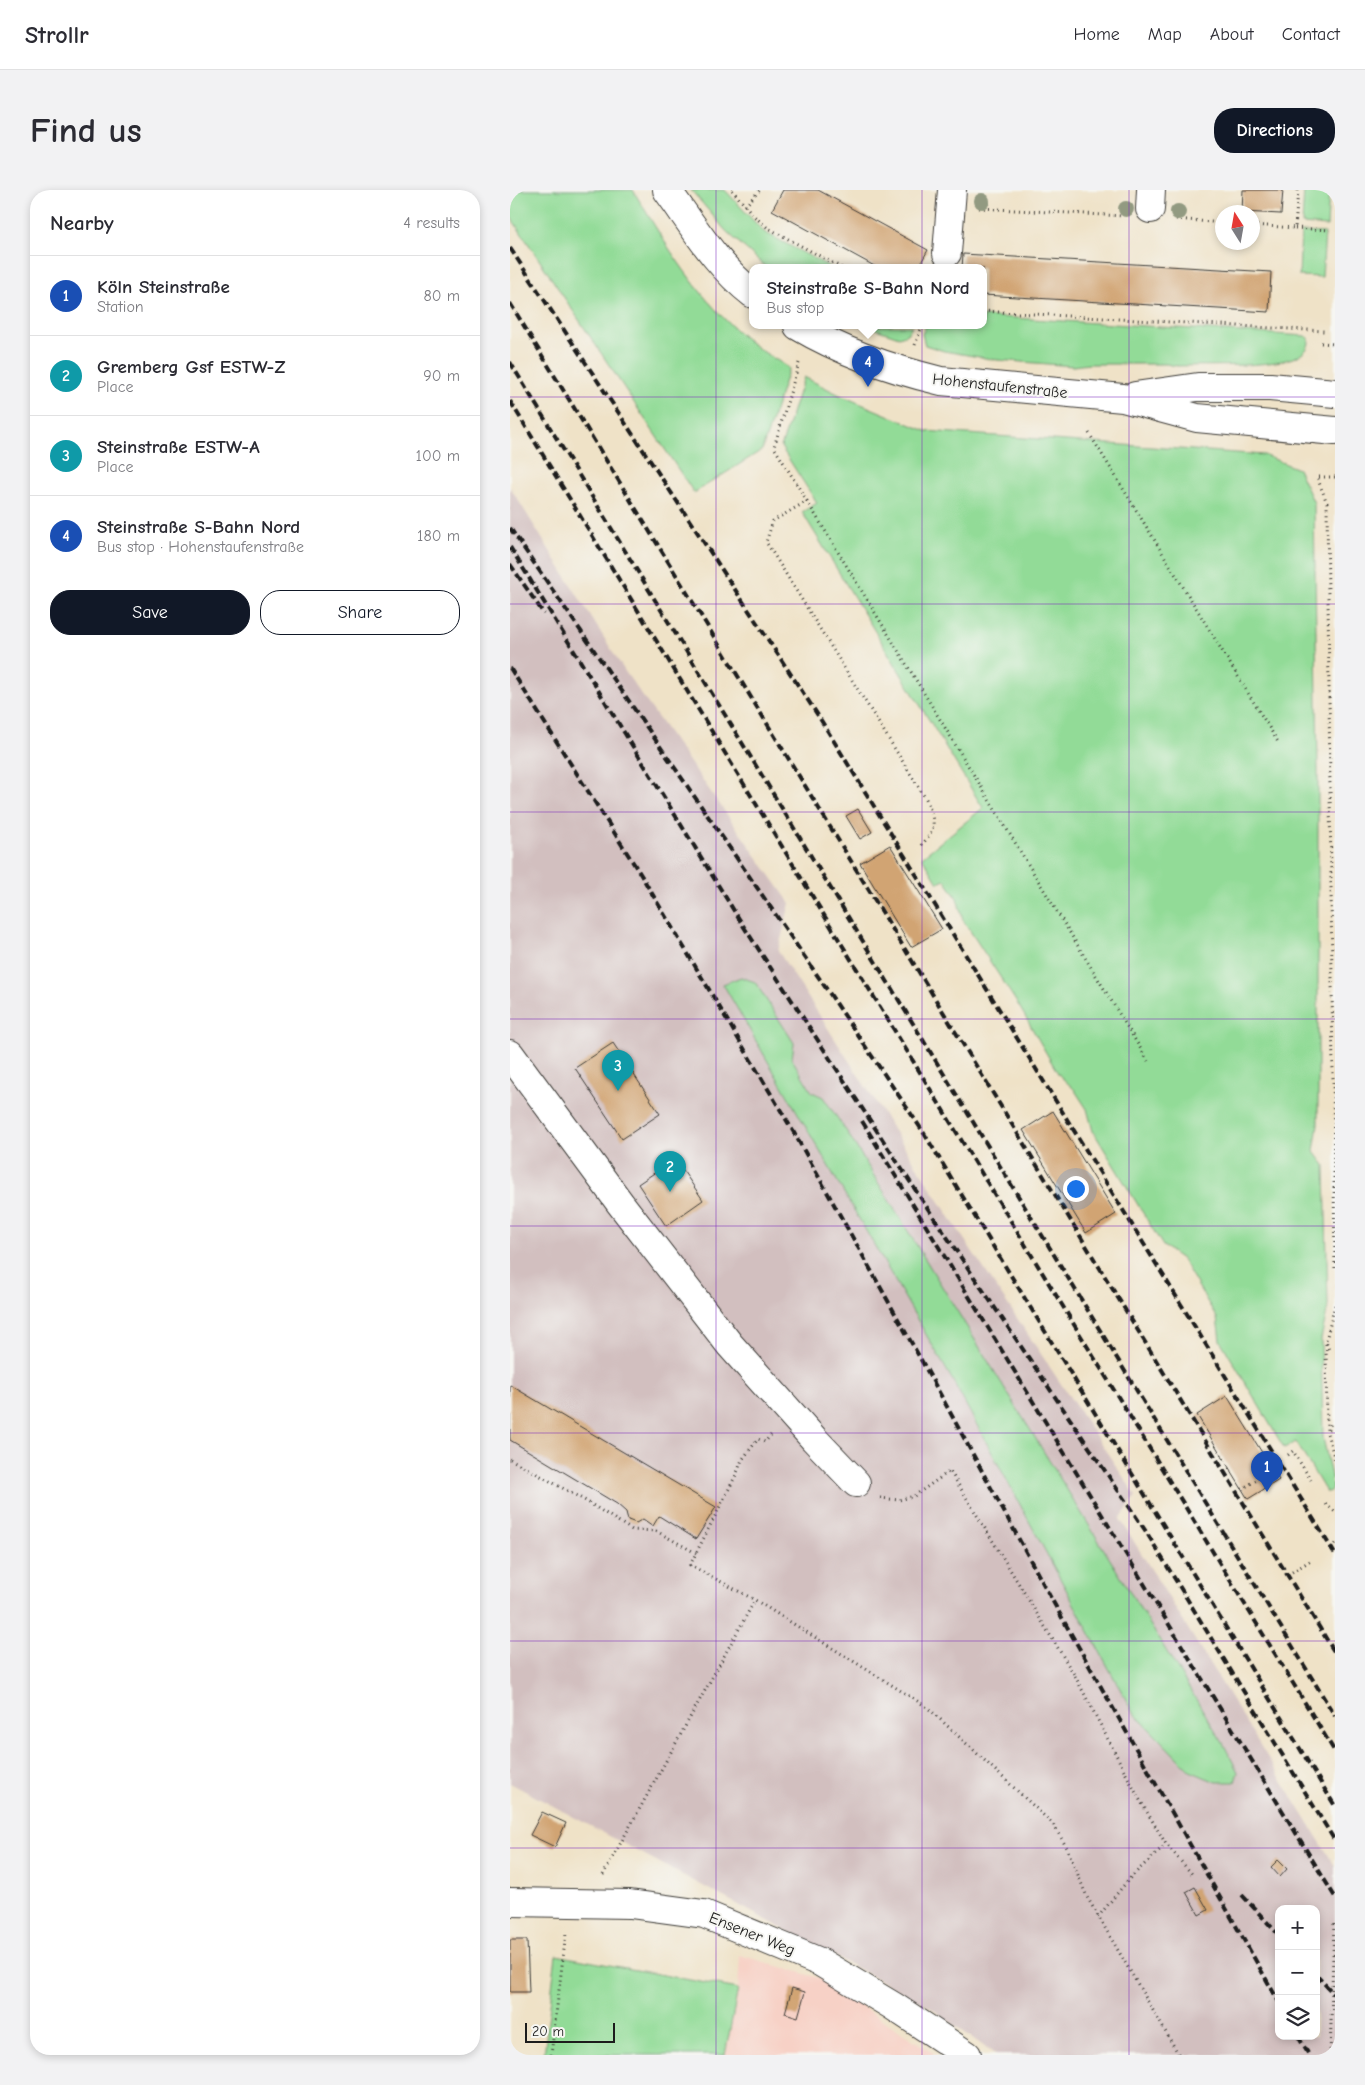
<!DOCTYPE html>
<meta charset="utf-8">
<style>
body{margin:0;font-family:"Comic Neue",sans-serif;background:#f2f2f3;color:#2b2b33}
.controls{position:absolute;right:15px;bottom:15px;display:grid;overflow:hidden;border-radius:10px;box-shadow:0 2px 8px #0003}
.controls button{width:45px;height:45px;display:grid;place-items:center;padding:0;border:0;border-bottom:1px solid #e1e1e2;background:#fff;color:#2b2b33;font:25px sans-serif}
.compass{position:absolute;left:705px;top:15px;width:45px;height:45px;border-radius:50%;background:#fff;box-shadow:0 2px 8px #0003;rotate:349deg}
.scale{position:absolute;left:15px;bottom:12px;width:90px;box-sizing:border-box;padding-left:5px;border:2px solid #1c1c1c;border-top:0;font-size:14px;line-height:18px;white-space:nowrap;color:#1c1c1c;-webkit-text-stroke:4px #f6f6f2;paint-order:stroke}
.you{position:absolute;left:565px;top:998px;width:18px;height:18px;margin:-12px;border:4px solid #fff;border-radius:50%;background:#1a73e8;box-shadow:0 0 0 8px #1a73e833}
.badge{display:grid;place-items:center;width:32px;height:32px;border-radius:50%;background:#111827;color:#fff;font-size:16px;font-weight:700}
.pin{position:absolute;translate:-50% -41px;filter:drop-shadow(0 1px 2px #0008)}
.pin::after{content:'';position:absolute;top:26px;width:18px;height:15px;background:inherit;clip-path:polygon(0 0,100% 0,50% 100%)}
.popup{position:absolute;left:239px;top:74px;width:238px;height:65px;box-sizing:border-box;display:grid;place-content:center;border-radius:10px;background:#fff;filter:drop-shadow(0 1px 4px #0005);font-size:16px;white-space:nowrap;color:#7c7c81}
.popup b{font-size:19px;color:#2b2b33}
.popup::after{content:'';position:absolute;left:50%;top:100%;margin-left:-10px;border:10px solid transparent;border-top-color:#fff}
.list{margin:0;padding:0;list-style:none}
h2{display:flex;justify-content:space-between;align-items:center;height:65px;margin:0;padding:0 20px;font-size:21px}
h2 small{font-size:16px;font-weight:400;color:#7c7c81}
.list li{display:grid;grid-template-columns:32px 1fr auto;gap:15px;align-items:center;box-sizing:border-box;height:80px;padding:0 20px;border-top:1px solid #e1e1e2}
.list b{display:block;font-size:19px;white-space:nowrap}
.list p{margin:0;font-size:16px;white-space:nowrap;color:#7c7c81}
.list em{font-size:16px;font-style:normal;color:#7c7c81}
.actions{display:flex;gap:10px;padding:15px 20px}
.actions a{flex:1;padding:11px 0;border:1px solid #111827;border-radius:20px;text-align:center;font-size:18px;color:#111827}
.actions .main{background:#111827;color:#fff}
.icon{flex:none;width:28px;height:28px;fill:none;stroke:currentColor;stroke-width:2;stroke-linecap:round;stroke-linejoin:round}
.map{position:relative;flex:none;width:825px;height:1865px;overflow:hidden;border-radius:20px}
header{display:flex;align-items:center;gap:30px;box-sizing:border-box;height:70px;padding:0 25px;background:#fff;border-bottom:1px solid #e1e1e2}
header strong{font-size:24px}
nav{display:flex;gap:28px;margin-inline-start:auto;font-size:18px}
.intro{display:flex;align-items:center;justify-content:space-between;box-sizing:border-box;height:120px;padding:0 30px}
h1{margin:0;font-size:35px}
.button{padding:12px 22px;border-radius:20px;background:#111827;color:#fff;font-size:18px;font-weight:700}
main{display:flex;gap:30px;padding:0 30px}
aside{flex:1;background:#fff;border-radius:20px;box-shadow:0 2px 8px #0003}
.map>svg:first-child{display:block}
</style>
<header>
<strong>Strollr</strong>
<nav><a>Home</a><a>Map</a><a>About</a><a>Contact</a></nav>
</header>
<div class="intro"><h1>Find us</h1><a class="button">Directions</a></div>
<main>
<aside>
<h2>Nearby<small>4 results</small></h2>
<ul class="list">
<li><span class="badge" style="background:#1a4fb4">1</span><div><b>Köln Steinstraße</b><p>Station</p></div><em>80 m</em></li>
<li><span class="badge" style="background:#0f9aa8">2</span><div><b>Gremberg Gsf ESTW-Z</b><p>Place</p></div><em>90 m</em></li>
<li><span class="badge" style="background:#0f9aa8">3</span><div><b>Steinstraße ESTW-A</b><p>Place</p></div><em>100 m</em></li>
<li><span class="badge" style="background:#1a4fb4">4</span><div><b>Steinstraße S-Bahn Nord</b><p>Bus stop · Hohenstaufenstraße</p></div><em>180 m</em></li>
</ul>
<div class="actions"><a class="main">Save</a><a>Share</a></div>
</aside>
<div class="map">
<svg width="825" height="1865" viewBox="0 0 825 1865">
<rect width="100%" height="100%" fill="#f6f6f2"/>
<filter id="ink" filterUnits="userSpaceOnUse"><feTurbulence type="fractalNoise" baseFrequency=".02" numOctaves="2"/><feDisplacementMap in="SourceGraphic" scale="10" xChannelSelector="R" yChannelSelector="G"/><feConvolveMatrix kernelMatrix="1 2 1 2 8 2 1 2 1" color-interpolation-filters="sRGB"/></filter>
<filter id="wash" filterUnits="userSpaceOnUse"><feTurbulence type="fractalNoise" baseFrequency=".0096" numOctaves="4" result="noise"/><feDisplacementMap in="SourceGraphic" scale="20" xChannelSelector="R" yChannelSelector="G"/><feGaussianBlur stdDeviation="1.12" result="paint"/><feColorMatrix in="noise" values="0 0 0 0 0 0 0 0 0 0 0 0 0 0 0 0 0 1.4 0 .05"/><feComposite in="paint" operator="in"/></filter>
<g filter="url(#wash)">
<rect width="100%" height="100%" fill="#efe2c7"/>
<path fill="#f7d1c6" d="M230 1765 309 1788 426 1865H215L228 1799Z"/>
<path fill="#d2bfbf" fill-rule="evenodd" d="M0 297 116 483 280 713 268 761 452 1046 626 1306 610 1329 825 1676V1865H486L418 1816 0 1593ZM769 1719H806V1846H769Z"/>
<path fill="#92db97" stroke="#577c5a" d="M0 0H123C156 55 189 111 240 152 252 162 266 169 279 178L252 260 184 303 0 26Z
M181 0H215L254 42 322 78H257L216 41Z
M794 0H819L817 36 792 34Z
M791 42 815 43 812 87 789 86Z
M473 126 796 146 799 148C799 154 799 157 794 162 776 179 694 175 667 176L656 174H579L563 176 487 170 434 161 415 155 412 144 416 136H473Z
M357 136H402L397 144 389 147Z
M294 187 332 206 416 241 754 265 788 279 804 313 808 579V935L804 961 815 975 818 1117 811 1149 813 1247 821 1286 822 1299 819 1302H816L786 1252 774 1258 710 1150 707 1128 672 1069 653 1056 583 941 577 919 564 899 549 885 509 816 453 730 447 708 435 690 428 693 412 667 473 618 292 322 307 313 271 257Z
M231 787 245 792 284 853 282 869 302 902 313 907 337 942 713 1553 728 1582 725 1592H706L680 1581 622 1521 443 1191 213 794Z
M46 1765 228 1799 215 1865H34Z"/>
<g id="blocks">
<path fill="#d1a473" d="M273 0H308L418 60 408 78H368L262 20Z
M733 0H773L771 24 732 22Z
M453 64 761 82 759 122 473 105V78H452Z
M348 619 362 642 350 649 336 626Z
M380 655 432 739 401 757 350 673Z
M103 853 150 924 112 949 65 878Z
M543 921 606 1024 576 1043 513 940Z
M165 969 193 1010 156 1036 128 994Z
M0 1195 206 1317 186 1349 149 1326 143 1336 133 1329 126 1333 118 1330 116 1322 107 1314 0 1250Z
M717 1206 769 1290 738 1309 687 1225Z
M32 1622 56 1633 45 1657 20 1645Z
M768 1670 777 1679 770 1687 761 1677Z
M685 1697 698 1720 689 1725 676 1702Z
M0 1750H17L19 1802H0Z
M282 1798 295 1802 288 1827 275 1823Z"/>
</g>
</g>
<g filter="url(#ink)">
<use href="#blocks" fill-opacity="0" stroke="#3c3a36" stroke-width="1"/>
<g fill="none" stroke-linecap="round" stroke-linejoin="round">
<g stroke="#3c3a36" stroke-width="30">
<path id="minor" d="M157 0C184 37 207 76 243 104
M640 19 641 0
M437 63 442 0
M288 136C332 162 381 179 431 191L613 208 687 228 825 241
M625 206 688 197H760L825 203
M0 864 110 1013 220 1155 304 1249 346 1293
M0 1712 120 1714 194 1724 310 1772 383 1816 457 1865"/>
</g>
<path stroke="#3c3a36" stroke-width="3" stroke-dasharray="1 4" stroke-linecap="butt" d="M222 0 244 26 258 38 332 78
M235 16 250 0
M469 18 612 26
M666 29 712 33
M742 35 785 38 788 0
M785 38 820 40
M473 121 814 141
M811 153 825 154
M405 155 412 136
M289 173 264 257 297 311 263 331 256 352 416 609C426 633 427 638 409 658
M579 243 768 552
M825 287H807L817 313 825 1080
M297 311 638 871
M825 1115 816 1150 817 1243 825 1270
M817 1153 819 1160
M818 1240 821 1233
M261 1245 255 1252 248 1249 232 1270 226 1285 180 1375 245 1410 417 1517 543 1634 557 1658 577 1707 669 1865
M778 1265 783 1261 801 1290
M0 1269 76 1311 122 1340 146 1341 186 1363
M732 1299 763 1280
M370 1308 389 1310 404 1306 440 1281 565 1486
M816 1314 825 1322
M824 1354 825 1353
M782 1382 803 1369
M627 1605 656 1654 682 1684
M93 1685 245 1410
M588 1727 619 1689 656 1654
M41 1865 56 1743
M820 1865 824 1733"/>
<use href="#minor" stroke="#fff" stroke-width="28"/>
<path stroke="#1c1c1c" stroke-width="4" stroke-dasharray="8 4" stroke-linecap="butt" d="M0 58 309 527 825 1364
M0 113 825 1463
M0 172 825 1526
M0 211 825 1562
M0 338 305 782 412 940 825 1616
M0 357 234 737 412 1010 635 1340 825 1651
M0 374 34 424
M0 478 131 685 283 941 429 1202 542 1410 769 1812
M352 931 825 1707
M732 1705 769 1745
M806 1785 825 1805
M788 1846 799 1865"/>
<path stroke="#3c3a36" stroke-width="3" stroke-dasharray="1 4" stroke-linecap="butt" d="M565 1486 627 1605"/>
</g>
<g fill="#929a81">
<circle cx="472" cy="11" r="8"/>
<circle cx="616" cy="19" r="8"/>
<circle cx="668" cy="22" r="8"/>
</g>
</g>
<path fill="none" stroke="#7b2cbf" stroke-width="1" stroke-opacity="0.55" d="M206 0V1865M412 0V1865M619 0V1865M0 207H825M0 414H825M0 622H825M0 829H825M0 1036H825M0 1243H825M0 1451H825M0 1658H825"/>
<g text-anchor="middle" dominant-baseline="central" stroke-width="4" stroke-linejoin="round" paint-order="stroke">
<g font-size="16" fill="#1c1c1c" stroke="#f6f6f2">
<text transform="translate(490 196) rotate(6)">Hohenstaufenstraße</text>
<text transform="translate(242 1744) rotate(22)">Ensener Weg</text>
</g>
</g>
</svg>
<div class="controls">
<button>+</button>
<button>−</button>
<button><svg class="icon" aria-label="layers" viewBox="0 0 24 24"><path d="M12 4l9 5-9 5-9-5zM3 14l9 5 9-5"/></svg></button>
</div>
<svg class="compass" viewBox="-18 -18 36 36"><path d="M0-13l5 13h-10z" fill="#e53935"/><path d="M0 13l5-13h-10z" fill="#7c7c81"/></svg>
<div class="scale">20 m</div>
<div class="you"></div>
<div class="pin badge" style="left:757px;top:1302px;background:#1a4fb4">1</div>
<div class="pin badge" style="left:160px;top:1002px;background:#0f9aa8">2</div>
<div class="pin badge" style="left:108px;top:901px;background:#0f9aa8">3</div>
<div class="pin badge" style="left:358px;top:197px;background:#1a4fb4">4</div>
<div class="popup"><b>Steinstraße S-Bahn Nord</b>Bus stop</div>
</div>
</main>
